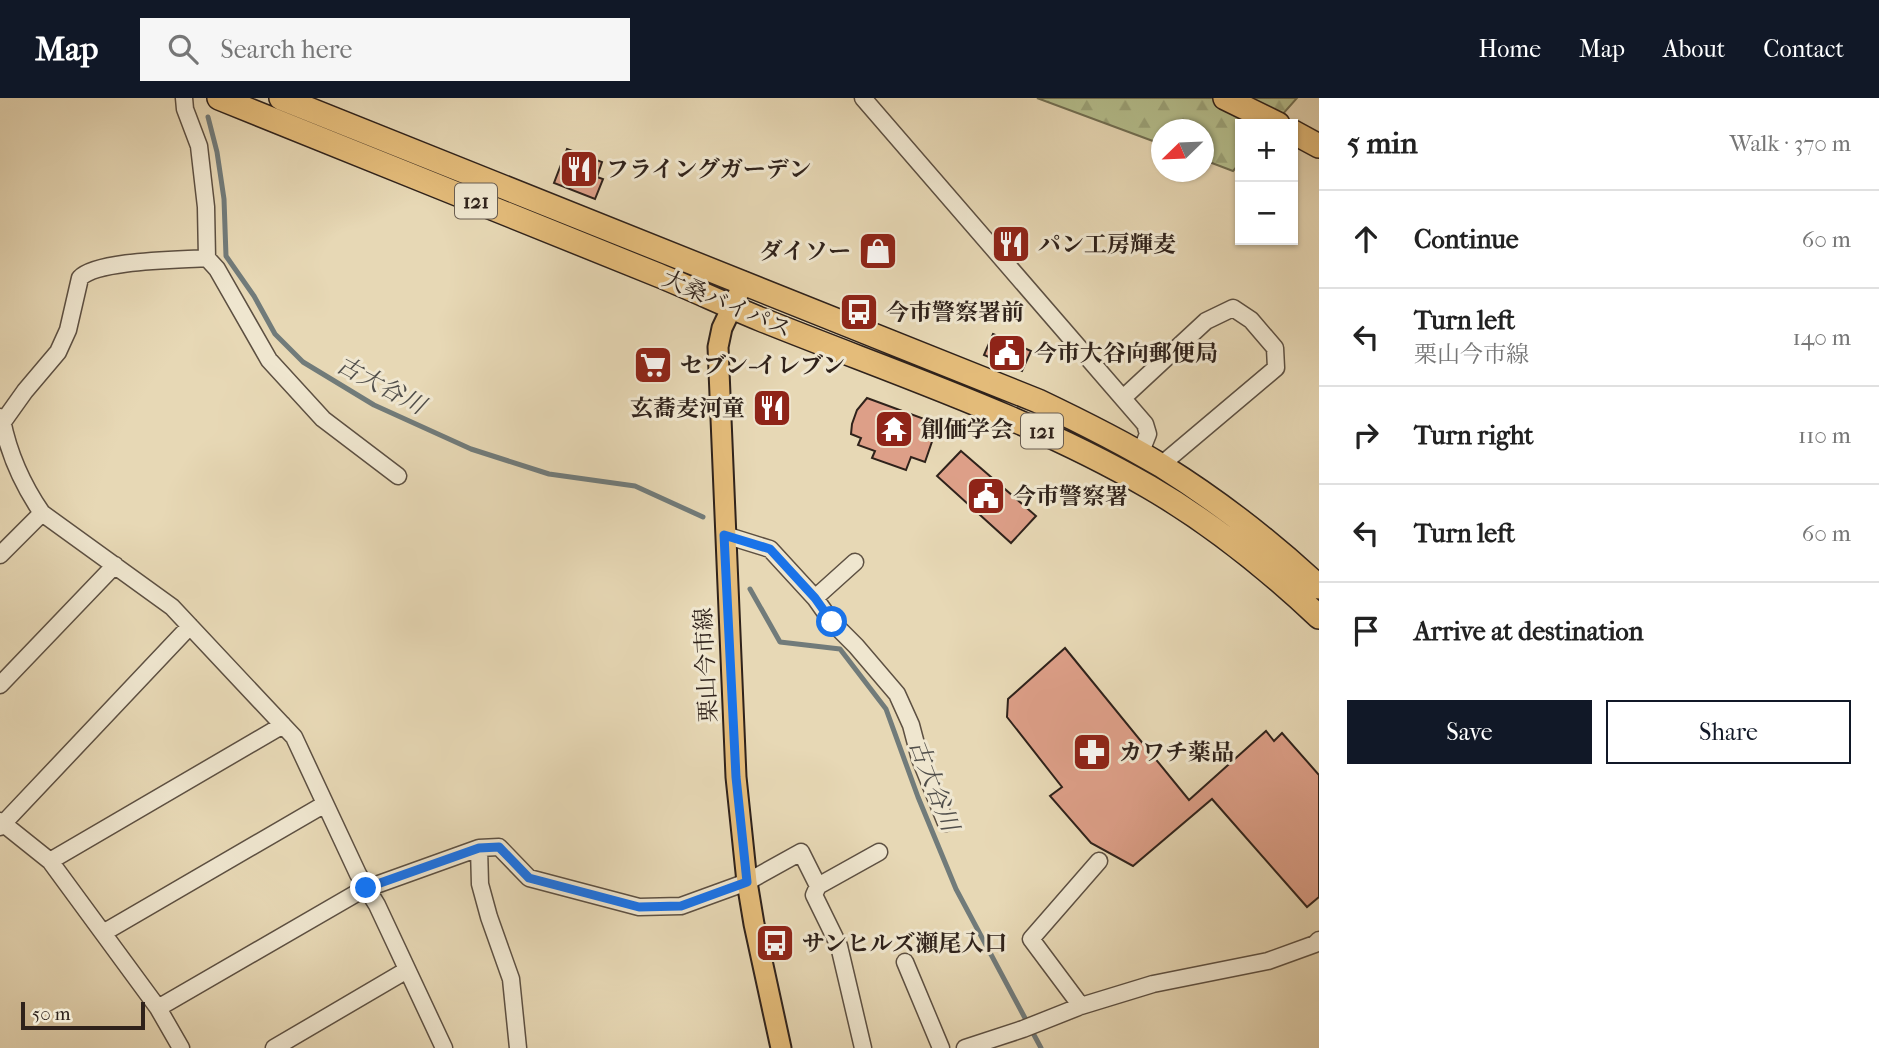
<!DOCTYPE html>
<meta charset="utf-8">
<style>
body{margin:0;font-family:"IM FELL French Canon","Noto Serif JP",serif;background:#f6f6f6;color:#222}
.controls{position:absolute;right:21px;top:21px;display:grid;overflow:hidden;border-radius:0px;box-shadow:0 2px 5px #0004}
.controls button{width:63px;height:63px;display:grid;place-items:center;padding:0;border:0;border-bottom:2px solid #e0e0e0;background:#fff;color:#222;font:35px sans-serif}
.compass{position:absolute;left:1151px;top:21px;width:63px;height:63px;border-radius:50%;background:#fff;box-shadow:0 2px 5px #0004;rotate:247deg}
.scale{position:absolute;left:21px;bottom:18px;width:124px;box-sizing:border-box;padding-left:7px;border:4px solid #2f221b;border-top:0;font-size:19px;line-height:24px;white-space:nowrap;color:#2f221b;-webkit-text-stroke:5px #efe6cf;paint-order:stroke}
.stop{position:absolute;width:21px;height:21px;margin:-16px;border:5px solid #1a73e8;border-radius:50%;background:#fff}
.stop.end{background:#1a73e8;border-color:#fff;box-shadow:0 2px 7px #0008}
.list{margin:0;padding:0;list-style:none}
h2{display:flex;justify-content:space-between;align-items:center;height:91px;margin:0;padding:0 28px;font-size:30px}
h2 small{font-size:23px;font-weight:400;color:#767676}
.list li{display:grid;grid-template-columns:46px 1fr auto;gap:21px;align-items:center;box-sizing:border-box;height:98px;padding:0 28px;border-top:2px solid #e0e0e0}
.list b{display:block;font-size:26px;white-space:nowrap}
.list p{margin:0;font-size:23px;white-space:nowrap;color:#767676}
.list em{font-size:23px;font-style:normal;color:#767676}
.actions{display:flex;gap:14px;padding:21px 28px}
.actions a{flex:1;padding:16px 0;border:2px solid #111827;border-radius:0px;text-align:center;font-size:24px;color:#111827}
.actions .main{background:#111827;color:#fff}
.icon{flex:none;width:38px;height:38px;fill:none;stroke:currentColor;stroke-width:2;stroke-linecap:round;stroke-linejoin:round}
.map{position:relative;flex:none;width:1319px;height:950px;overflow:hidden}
header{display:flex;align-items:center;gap:42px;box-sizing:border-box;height:98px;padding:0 35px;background:#111827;color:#fff}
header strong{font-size:33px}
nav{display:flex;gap:38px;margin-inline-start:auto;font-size:24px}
.search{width:490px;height:63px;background:#f6f6f6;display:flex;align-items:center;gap:18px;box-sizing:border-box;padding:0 24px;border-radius:0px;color:#767676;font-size:26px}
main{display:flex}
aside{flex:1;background:#fff}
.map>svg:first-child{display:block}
</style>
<header>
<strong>Map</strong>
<div class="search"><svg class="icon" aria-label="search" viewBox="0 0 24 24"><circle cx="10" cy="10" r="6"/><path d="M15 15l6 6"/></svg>Search here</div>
<nav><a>Home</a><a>Map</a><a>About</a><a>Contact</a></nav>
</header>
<main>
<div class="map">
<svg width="1319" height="950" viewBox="0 0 1319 950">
<defs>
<pattern id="forest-firs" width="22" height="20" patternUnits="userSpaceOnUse" patternTransform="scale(1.75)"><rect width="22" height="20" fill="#b5bf8e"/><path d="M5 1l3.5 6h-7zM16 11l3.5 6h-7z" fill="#9ca47a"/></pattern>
</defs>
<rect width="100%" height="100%" fill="#e7d8b5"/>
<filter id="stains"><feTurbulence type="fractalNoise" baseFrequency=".00286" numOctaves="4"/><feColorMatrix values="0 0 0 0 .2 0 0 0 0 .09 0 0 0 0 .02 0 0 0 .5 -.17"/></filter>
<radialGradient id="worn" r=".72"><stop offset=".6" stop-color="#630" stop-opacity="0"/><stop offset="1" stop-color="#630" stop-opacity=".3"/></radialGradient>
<path fill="url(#forest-firs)" stroke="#727054" stroke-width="2" d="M1037 0H1297L1274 26H1240V65L1233 73 1204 62V32H1162L1161 46Z"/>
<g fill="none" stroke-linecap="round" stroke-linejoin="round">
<path stroke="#717b7a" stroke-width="5" d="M208 19 217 54 224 101 226 158 254 198 275 236 303 264 374 307 471 351 549 376 635 388 703 419
M750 491 780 544 840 551 886 611 918 699 956 791 1041 950"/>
</g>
<path fill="#dd9f88" stroke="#2f221b" stroke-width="2" d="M567 51 602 64 597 79 603 81 595 101 554 85Z
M993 236 1031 253 1022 273 984 257Z
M867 300 938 326 925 364 911 359 906 372 872 360 875 353 858 347 861 340 851 336 852 326 857 312Z
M961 353 1036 418 1011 445 937 378Z
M1065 550 1189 702 1266 633 1274 643 1282 635 1319 677V799L1307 809 1212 701 1133 768 1091 745 1050 698 1062 689 1007 619 1008 601Z"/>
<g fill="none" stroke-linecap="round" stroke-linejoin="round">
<g stroke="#5d5042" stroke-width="19">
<path id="minor" d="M184 0 185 11 199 48 206 109 207 160
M863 0 1145 326 1148 336 1140 356
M1123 300 1206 223 1233 210 1251 222 1275 250 1276 270 1161 367
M0 319 2 322C9 357 22 386 42 415L172 509 294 639 358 776 377 807 444 950
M0 328 25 293 58 254 68 232 80 180C97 162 180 162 207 160L217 171 269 262 323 321 398 378
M725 437 770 451 815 500 832 524 856 548 897 596 911 627 920 661 946 725
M0 457 42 415
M815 500 855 464
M0 587 115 467
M0 723 50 763 158 910 181 950
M0 729 190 528
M479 750 480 786 489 819 511 881 518 950
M50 763 283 627
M818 788 879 754
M103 835 325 706
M905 864 941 950
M1081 908 1031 841 1099 763
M158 910 362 792 479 750 499 749 529 780 639 809 681 808 747 784 801 754 818 788 814 797 839 848 863 950
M274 950 407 872
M965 950 1023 931 1081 908 1153 886 1268 863 1315 846 1319 842"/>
</g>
<g stroke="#2f221b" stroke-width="23">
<path id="major" d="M744 184 722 230 718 249 736 679 747 784 754 826 781 950"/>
</g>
<g stroke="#2f221b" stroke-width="26">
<path id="highway" d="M219 0C365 59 512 118 658 177 692 191 726 207 760 221 891 274 1026 318 1149 389 1211 425 1267 470 1319 519
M281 0 1038 303C1080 323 1122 344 1162 368 1218 403 1271 444 1319 489
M1225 0 1278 26
M1293 34 1319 48"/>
</g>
<use href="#minor" stroke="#efe6cf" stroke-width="16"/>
<use href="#major" stroke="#e4bc7a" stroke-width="19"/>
<use href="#highway" stroke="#e4bc7a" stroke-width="23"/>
</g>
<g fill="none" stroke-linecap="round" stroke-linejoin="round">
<path stroke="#1a73e8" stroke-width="9" d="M366 790 479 750 499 749 529 780 639 809 681 808 747 784 736 679 724 437 770 451 815 500 832 524"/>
</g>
<defs>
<g id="restaurant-square" transform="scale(2.0125)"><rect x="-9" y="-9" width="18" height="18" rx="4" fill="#8f2418" stroke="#efe6cf"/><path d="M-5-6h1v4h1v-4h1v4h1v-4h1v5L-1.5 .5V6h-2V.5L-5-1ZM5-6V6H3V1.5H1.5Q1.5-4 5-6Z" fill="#fff"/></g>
<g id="shop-square" transform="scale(2.0125)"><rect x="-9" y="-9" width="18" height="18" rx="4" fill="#8f2418" stroke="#efe6cf"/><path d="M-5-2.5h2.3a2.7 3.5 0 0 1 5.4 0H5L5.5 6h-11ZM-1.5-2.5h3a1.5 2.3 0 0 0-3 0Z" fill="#fff"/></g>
<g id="bus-square" transform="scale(2.0125)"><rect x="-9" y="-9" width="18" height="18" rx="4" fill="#8f2418" stroke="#efe6cf"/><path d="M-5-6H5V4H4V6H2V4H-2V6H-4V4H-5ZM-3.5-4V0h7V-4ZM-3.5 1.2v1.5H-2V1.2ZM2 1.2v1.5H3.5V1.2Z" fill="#fff"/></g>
<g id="civic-square" transform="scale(2.0125)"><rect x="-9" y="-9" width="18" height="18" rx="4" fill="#8f2418" stroke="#efe6cf"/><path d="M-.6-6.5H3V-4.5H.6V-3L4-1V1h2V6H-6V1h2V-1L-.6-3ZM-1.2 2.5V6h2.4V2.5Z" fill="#fff"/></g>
<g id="supermarket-square" transform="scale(2.0125)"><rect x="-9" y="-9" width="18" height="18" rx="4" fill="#8f2418" stroke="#efe6cf"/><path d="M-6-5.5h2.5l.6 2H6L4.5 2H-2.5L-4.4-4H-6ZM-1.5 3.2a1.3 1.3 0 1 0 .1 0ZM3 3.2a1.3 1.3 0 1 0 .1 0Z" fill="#fff"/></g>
<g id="temple-square" transform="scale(2.0125)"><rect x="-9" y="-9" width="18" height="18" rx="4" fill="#8f2418" stroke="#efe6cf"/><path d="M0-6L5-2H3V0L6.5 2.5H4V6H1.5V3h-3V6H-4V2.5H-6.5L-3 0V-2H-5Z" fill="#fff"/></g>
<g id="pharmacy-square" transform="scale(2.0125)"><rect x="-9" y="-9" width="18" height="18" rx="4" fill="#8f2418" stroke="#efe6cf"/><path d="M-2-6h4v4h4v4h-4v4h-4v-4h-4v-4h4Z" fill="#fff"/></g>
</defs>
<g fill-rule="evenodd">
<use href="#restaurant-square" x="579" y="71"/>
<use href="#restaurant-square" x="1011" y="146"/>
<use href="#shop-square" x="878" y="153"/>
<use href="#bus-square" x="859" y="214"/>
<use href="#civic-square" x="1007" y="255"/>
<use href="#supermarket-square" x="653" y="267"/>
<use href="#restaurant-square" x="772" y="310"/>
<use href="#temple-square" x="894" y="331"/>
<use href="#civic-square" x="986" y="398"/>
<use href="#pharmacy-square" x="1092" y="654"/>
<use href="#bus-square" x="775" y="845"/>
</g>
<g text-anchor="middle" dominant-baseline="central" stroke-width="6" stroke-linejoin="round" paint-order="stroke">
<g fill="#efe6cf" stroke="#695d51" stroke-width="2">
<rect x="455" y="85.5" width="42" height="35" rx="5"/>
<rect x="1021" y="315.5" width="42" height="35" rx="5"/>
</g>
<g font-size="21" font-weight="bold" fill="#2f221b">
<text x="476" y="103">121</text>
<text x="1042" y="333">121</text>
</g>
<g font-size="23" font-weight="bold" fill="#2f221b" stroke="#efe6cf" text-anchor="start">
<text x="606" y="71">フライングガーデン</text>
<text x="1038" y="146">パン工房輝麦</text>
<text x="851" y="153" text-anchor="end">ダイソー</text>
<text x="886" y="214">今市警察署前</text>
<text x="1034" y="255">今市大谷向郵便局</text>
<text x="680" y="267">セブン-イレブン</text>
<text x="745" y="310" text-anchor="end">玄蕎麦河童</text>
<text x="921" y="331">創価学会</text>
<text x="1013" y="398">今市警察署</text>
<text x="1119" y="654">カワチ薬品</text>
<text x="802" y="845">サンヒルズ瀬尾入口</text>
</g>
<g font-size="23" fill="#2f221b" stroke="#efe6cf">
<text transform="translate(727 206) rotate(23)">大桑バイパス</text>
<text transform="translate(706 567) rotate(-93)">栗山今市線</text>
</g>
<g font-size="24" font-style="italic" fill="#504e4a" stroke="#efe6cf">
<text transform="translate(381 287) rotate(28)">古大谷川</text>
<text transform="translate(934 687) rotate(69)">古大谷川</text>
</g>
</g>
<rect width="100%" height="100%" filter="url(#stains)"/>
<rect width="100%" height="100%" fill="url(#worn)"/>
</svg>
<div class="controls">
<button>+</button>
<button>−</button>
</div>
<svg class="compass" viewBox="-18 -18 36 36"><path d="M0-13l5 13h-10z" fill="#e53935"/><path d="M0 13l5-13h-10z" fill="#767676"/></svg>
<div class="scale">50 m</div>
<div class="stop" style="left:832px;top:524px"></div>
<div class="stop end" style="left:366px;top:790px"></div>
</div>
<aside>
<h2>5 min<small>Walk · 370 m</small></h2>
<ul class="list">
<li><svg class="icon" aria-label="ahead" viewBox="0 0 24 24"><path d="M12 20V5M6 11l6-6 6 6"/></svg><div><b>Continue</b></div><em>60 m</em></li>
<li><svg class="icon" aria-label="left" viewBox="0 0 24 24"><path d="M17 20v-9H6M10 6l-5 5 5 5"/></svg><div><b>Turn left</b><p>栗山今市線</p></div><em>140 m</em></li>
<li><svg class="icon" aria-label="right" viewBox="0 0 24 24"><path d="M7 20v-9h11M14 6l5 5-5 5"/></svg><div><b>Turn right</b></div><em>110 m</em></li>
<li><svg class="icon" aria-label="left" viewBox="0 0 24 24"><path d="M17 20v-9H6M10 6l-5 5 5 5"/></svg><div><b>Turn left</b></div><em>60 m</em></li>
<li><svg class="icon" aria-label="arrive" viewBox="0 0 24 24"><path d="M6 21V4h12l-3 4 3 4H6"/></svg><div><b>Arrive at destination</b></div></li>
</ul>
<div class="actions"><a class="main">Save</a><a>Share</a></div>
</aside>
</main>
